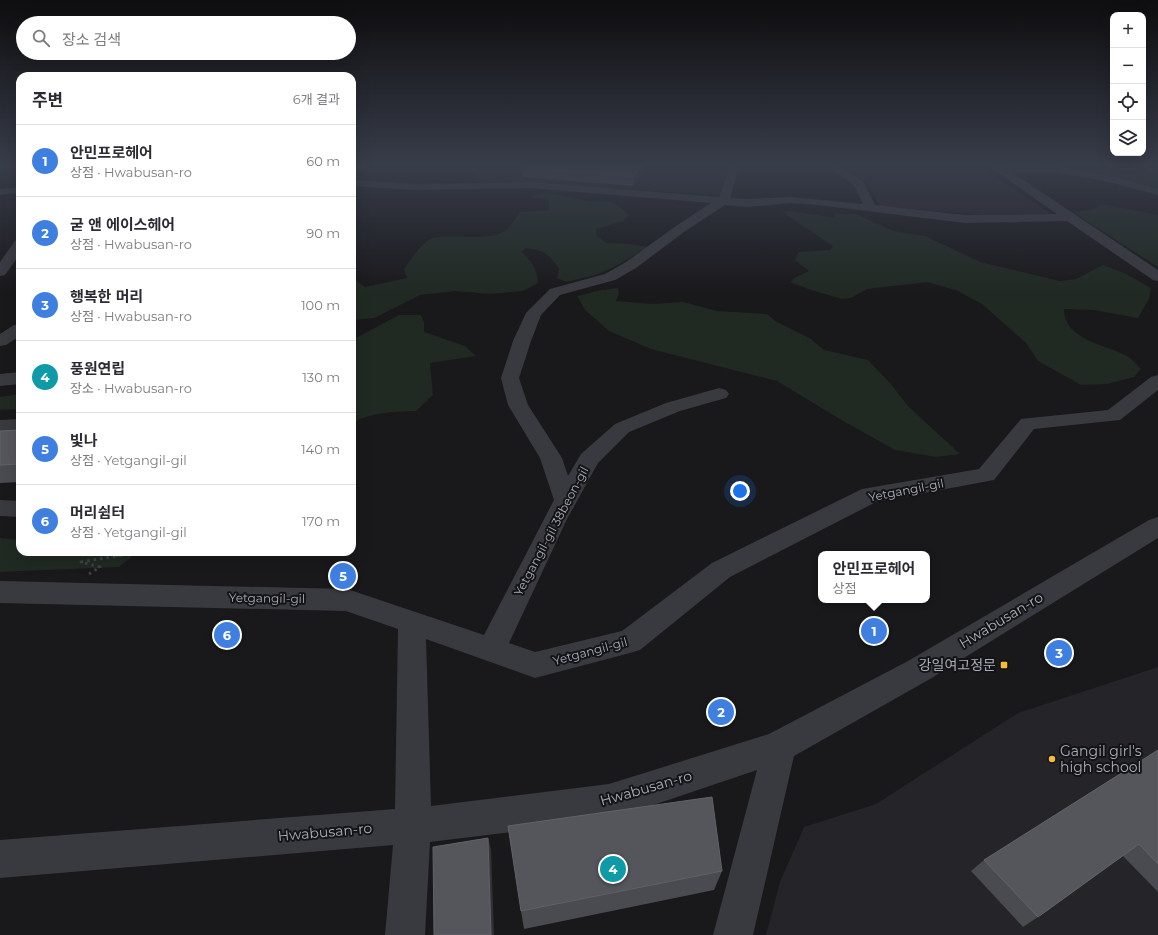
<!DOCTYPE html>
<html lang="ko">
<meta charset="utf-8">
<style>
body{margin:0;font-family:Montserrat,"Noto Sans KR",sans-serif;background:#f2f2f3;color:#2b2b33}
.controls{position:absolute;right:12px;top:12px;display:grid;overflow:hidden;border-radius:8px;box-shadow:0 4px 16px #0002}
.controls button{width:36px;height:36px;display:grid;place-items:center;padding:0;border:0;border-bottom:1px solid #e1e1e2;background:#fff;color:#2b2b33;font:20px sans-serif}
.you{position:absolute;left:740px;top:491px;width:14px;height:14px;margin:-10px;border:3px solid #fff;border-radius:50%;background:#1a73e8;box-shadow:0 0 0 6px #1a73e833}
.badge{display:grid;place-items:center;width:26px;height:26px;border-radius:50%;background:#111827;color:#fff;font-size:13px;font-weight:700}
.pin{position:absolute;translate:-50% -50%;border:2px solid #fff;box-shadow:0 1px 4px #0006}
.popup{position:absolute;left:818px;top:551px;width:112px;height:52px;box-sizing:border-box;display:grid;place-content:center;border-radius:8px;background:#fff;filter:drop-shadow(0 1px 3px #0005);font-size:13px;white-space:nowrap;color:#7c7c81}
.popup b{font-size:15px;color:#2b2b33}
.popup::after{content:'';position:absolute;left:50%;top:100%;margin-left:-8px;border:8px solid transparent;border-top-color:#fff}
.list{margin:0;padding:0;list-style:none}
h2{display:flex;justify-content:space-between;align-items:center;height:52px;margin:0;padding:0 16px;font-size:17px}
h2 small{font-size:13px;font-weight:400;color:#7c7c81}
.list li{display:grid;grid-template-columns:26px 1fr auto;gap:12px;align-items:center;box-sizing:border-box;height:72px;padding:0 16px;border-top:1px solid #e1e1e2}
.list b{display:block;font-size:15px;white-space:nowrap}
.list p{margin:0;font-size:13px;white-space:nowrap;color:#7c7c81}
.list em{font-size:13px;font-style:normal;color:#7c7c81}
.icon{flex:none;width:22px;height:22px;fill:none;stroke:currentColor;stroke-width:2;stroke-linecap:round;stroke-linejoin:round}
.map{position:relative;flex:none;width:1158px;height:935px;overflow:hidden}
.search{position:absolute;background:#fff;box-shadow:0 4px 16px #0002;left:16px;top:16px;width:340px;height:44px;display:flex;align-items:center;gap:10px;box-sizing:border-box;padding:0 14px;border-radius:22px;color:#7c7c81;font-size:15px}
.panel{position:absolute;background:#fff;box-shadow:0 4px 16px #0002;left:16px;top:72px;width:340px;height:484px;border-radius:12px}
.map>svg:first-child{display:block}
</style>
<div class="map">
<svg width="1158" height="935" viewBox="0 0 1158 935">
<rect width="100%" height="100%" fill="#19181b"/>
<path fill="#252428" d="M491 165H728L719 195 470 180Z
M839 165H978L1051 214 983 215 880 206 865 181Z
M1158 667V935H766L780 882 804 827 876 804 1018 713Z"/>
<path fill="#202922" d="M444 165H487L476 172Z
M1142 165 1158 172V190L1074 170Z
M539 194H554L591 202H611L616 204 629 215 623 221 596 229 597 236 607 243 630 244 648 247 616 266 596 275 566 282 557 278 559 269C547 252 545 251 526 248L521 252C532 261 537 269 538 283L523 291 490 294 456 291 420 295 374 318 352 320V275L357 274 355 280 365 287 407 278 404 269C412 259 421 242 433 238 454 233 489 243 506 230 512 225 516 218 520 212L549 210V200L531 197Z
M1101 204 1158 215V267L1073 212 1095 209Z
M791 211 835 218V214H856L893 231 925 236 980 262 1060 281 1076 279 1103 265 1124 273 1151 288 1149 299 1138 318 1093 310 1064 309C1064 340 1105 344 1127 356 1132 359 1137 365 1141 369L1134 377 1107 384 1081 385 1038 361 1026 343 982 304 956 290 927 282 867 289 851 298 842 299 811 290 790 282 796 277 809 271 795 260 799 252 830 250 833 246 782 212Z
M618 288 619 294 616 301 652 304 683 302 717 311 767 314 777 322 811 339 824 350 868 360 891 384 908 406 960 454 936 457 895 450 843 421 777 381 651 349 609 331 585 310 577 296 602 290Z
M399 315H421L424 322V332L465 346 476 356 430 363 433 395 416 411C393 412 372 412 352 423V340Z
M20 394V409L0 410V397Z
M0 538 20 540V552H138L119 567 0 572Z"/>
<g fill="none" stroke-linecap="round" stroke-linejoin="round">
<path stroke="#3f4147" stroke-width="2.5" stroke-dasharray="2 3" stroke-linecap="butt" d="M116 556 138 553 136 552"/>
<path stroke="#3f4147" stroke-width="3" stroke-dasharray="2.5 4" stroke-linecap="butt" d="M89 574 100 567 81 562 123 555"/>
<path fill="#393a40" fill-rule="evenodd" d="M0 165H20V168L0 169Z
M359 165H371L362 171H354L353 169Z
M728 165H738L739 168 730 198 747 199 791 197 863 204 854 185 826 165H837L863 181 875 205 965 215 1057 214 990 167 989 165H1000L1004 167 1057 166 1114 177 1158 189V195L1113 183 1057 172 1013 173 1158 270V281L1153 280 1067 221 965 223 818 205 791 203 747 207 725 205 684 232 636 268 615 280 560 295 541 315 531 341 519 378 528 405 562 458 568 476 581 454 615 424 666 403 712 390 719 388 726 390 729 394 726 398 680 411 629 432 598 463 567 519 509 643 535 652 622 631 712 563 862 489 979 469 1021 419 1108 410 1151 377 1158 375V390L1120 420 1034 429 994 480 876 502 730 577 640 650 630 653 535 678 426 639 431 806 609 784 769 734 908 661 1149 520 1158 517V538L930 679 794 756 753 935H713L757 770 609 820 430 842 425 935H385L393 845 0 878V840L395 809 398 629 346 611 0 603V581L347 589 484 635 554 500 540 458 508 405 501 378 513 341 526 313 550 289 605 274 626 262 676 226 711 203 530 188 415 190 352 186V180L415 184 530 182 719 197 729 168Z
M20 187V193L0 195V189Z
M20 240V254L5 275 0 276V262L15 241Z
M20 324V336L6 345 0 346V334L14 325Z
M20 372V384L0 386V374Z
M20 419V431L0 432V420Z
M0 500 20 501V517L0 516Z"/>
</g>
<path fill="#4a4b50" d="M526 165H644L643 171 633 186 522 177V168Z
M20 430V482L0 483V431Z
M1158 750V892L1123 856 1038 917 1023 927 971 871 984 860Z
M722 871 714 890 524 929 521 911Z"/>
<path fill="#323236" d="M639 165H644L643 171 633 186 634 177Z
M488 838 491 849 494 935H491Z"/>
<path fill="#55555c" stroke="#62636a" d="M526 165H642L634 177 522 168Z
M20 430V464L0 465V431Z
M1158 750V864L1139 844 1038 917 984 860Z
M712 797 722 871 521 911 508 826Z
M488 838 491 935H434L433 847Z"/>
<linearGradient id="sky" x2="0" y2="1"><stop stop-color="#0e0d0f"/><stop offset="0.56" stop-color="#383d4a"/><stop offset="1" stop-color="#383d4a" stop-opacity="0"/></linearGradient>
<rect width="1158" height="295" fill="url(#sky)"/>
<g fill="#f5bc36" stroke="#141316" stroke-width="1.5">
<rect x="1000" y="661" width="8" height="8" rx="2"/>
<circle cx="1052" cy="759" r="4"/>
</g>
<g text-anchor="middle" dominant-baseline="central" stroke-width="4" stroke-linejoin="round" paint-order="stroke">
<g font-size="12" fill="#abafbb" stroke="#141316">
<text transform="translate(906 490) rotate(-11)">Yetgangil-gil</text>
<text transform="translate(551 531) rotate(-62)">Yetgangil-gil 38beon-gil</text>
<text transform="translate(267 598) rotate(1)">Yetgangil-gil</text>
<text transform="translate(590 651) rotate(-15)">Yetgangil-gil</text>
</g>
<g font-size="14" fill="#abafbb" stroke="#141316">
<text transform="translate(1001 620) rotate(-31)">Hwabusan-ro</text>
<text transform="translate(646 788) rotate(-16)">Hwabusan-ro</text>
<text transform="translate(325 832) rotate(-5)">Hwabusan-ro</text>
</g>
<g font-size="14" fill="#abafbb" stroke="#141316" text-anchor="end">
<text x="996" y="665">강일여고정문</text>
<text x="1060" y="751" text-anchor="start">Gangil girl's<tspan x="1060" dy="16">high school</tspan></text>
</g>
</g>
</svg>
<div class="controls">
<button>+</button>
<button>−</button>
<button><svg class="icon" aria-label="locate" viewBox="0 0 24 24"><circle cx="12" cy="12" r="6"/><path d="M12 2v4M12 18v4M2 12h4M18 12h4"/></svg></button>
<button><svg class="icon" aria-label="layers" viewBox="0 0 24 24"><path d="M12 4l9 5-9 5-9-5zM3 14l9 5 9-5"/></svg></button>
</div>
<div class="you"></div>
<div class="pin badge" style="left:874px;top:631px;background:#3f7fe0">1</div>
<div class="popup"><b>안민프로헤어</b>상점</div>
<div class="pin badge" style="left:721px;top:712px;background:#3f7fe0">2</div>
<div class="pin badge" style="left:1059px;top:653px;background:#3f7fe0">3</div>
<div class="pin badge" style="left:613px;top:869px;background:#0f9aa8">4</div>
<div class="pin badge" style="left:343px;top:576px;background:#3f7fe0">5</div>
<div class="pin badge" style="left:227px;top:635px;background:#3f7fe0">6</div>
<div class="search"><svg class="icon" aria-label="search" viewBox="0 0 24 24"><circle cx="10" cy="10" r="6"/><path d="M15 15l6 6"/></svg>장소 검색</div>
<section class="panel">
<h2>주변<small>6개 결과</small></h2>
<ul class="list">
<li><span class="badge" style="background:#3f7fe0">1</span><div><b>안민프로헤어</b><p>상점 · Hwabusan-ro</p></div><em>60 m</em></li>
<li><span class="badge" style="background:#3f7fe0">2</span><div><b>굳 앤 에이스헤어</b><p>상점 · Hwabusan-ro</p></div><em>90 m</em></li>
<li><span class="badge" style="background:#3f7fe0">3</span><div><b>행복한 머리</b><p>상점 · Hwabusan-ro</p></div><em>100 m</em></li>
<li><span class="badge" style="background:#0f9aa8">4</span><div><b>풍원연립</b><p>장소 · Hwabusan-ro</p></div><em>130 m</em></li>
<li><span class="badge" style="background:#3f7fe0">5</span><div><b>빛나</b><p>상점 · Yetgangil-gil</p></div><em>140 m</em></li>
<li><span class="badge" style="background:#3f7fe0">6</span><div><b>머리쉼터</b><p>상점 · Yetgangil-gil</p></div><em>170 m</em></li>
</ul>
</section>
</div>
